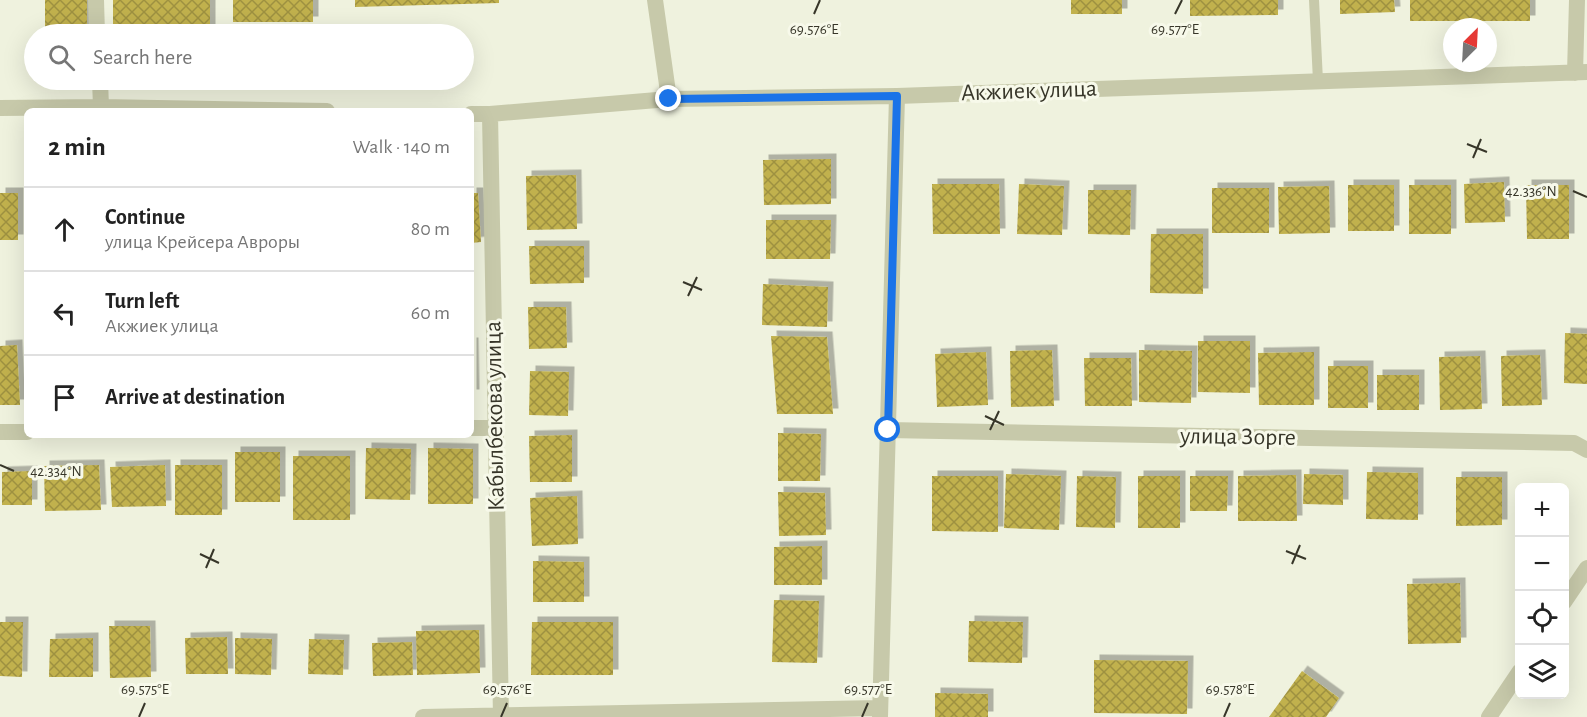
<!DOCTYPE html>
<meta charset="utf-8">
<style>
body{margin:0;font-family:"Alegreya Sans",sans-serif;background:#f2f2f2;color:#222}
.controls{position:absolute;right:18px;bottom:18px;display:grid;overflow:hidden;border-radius:9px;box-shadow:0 6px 24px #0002}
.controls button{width:54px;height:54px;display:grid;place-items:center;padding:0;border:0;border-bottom:2px solid #e0e0e0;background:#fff;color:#222;font:30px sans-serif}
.compass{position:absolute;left:1443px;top:18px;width:54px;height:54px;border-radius:50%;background:#fff;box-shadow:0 6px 24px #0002;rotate:24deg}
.stop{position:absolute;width:18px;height:18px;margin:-14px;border:4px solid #1a73e8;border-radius:50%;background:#fff}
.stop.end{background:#1a73e8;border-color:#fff;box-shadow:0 2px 6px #0008}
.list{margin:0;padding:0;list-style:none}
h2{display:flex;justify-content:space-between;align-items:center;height:78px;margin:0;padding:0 24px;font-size:26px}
h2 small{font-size:20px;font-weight:400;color:#767676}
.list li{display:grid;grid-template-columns:39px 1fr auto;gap:18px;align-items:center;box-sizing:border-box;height:84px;padding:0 24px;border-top:2px solid #e0e0e0}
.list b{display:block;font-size:22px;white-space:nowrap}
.list p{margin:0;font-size:20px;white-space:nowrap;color:#767676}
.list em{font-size:20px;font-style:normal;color:#767676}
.icon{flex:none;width:33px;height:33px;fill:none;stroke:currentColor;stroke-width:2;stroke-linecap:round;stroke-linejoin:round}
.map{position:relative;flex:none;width:1587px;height:717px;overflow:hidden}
.search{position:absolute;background:#fff;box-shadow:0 6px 24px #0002;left:24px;top:24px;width:450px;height:66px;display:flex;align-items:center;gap:15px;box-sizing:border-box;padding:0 21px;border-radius:33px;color:#767676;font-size:22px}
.panel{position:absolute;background:#fff;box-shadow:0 6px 24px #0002;left:24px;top:108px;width:450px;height:330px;border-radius:9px}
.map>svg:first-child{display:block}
</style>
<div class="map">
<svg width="1587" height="717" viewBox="0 0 1587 717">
<defs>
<pattern id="building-cross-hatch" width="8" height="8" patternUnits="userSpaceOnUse" patternTransform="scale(1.5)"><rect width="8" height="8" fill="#c1b14d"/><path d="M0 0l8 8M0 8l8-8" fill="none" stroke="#9e9140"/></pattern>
<filter id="shadow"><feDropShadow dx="5.5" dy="-5.5" stdDeviation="0" flood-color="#0004"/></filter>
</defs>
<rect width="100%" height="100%" fill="#eff2de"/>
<path fill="url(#building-cross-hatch)" filter="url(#shadow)" d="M45 0H87V34H45Z
M113 0H210V32H113Z
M233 0H313V22H233Z
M355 0H499V3L355 7Z
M1071 0H1122V14H1071Z
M1190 0H1278V15L1190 16Z
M1340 0H1394L1395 12 1340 14Z
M1410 0H1530V21H1410Z
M831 159V204L764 205 763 160Z
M576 175 577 229 527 230 526 176Z
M1504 182 1505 222 1465 223 1464 184Z
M932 184H999L1000 234H933Z
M1019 184 1064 186 1062 235 1017 234Z
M1348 185H1394V231H1348Z
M1409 185H1451V234H1409Z
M1526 185H1569V239H1527Z
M1329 186 1330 233 1279 234 1278 187Z
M1212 188H1269V233H1212Z
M1088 190H1131L1130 235 1088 234Z
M0 193H18V240H0Z
M471 193H478L481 242 471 243Z
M766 220H831L830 259H766Z
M1151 234H1203V294L1150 293Z
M529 246H584V283L530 284Z
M763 284 828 287 827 327 762 325Z
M528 307H566L567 348 529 349Z
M1565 333 1587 334V384L1564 383Z
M771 336 827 337 833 414H777Z
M1198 341H1250V393L1198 392Z
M471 343H473L474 395H471Z
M17 345 20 405H0V346Z
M1052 350 1054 406 1011 407 1010 351Z
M1139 350 1192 351 1191 403 1139 402Z
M986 352 988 405 937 407 935 354Z
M1314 352V405H1259L1258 353Z
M1540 355 1542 405 1502 406 1501 356Z
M1480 356 1482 409 1440 410 1439 357Z
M1084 358H1131L1132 406H1085Z
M1328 366H1368V408H1328Z
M530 371 569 372 568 416 529 415Z
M1377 375H1419V410H1377Z
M778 433 821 434 820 481H778Z
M572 435V482H530L529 436Z
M366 448 411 449 410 500 365 499Z
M428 448 473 449V504H428Z
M235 452H280V502H235Z
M293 456H350V520H293Z
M99 465 101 510 45 511 44 466Z
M165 465 166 506 112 507 110 467Z
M175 465H222V515H175Z
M32 471V505H2V472Z
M1367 472 1418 473V520L1366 519Z
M1006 474 1061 476 1059 530 1004 528Z
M1304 474 1343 475V505L1303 504Z
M1296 475 1297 521H1238V476Z
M932 476H998V532L932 531Z
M1077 476 1116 477 1115 528 1076 527Z
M1138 476H1180V528H1138Z
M1190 476H1228L1227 511H1190Z
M1456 477H1502V525L1456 526Z
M778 492 825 493 826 535 779 536Z
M577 496 578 544 532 546 530 498Z
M822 546V585H774V547Z
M533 561 584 562V602H533Z
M1460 583 1461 643 1408 644 1407 584Z
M774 600 819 601 817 663 772 662Z
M969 621 1023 622 1022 663 968 662Z
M0 622H23L22 677 0 676Z
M532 622H613V675H531Z
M109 626H150L151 677 110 678Z
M479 630 480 673 417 675 416 631Z
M227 637 228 674H186L185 638Z
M93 638V677H49L50 639Z
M235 638 272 639 271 675 235 674Z
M309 639 344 640 343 675 308 674Z
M412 642 413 675 373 676 372 643Z
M1094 660 1188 661 1187 714 1094 713Z
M1302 671 1339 698 1326 717H1269Z
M935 693 988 694V717H935Z"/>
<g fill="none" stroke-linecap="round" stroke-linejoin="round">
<path stroke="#c7c9aa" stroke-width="10" d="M1314 0 1318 81"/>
<path stroke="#c7c9aa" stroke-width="16" d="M96 0 97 34
M655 0 669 99
M1575 73 1577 0
M100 80 101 107
M0 108 101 107 327 111
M471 114H490L669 99 897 96 1587 72
M490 114 501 717
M471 428H495
M888 430 1574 443 1587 450
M0 432H27
M1564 602 1587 568
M423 717 880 708
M880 717 897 96
M1489 717 1520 671"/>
</g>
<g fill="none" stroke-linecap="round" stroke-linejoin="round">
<path stroke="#1a73e8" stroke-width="8" d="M669 99 897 96 888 430"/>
</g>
<path fill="none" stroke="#373629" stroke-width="2" d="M814 14 820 0M1175 14 1182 0M1467 144 1487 152M1473 158 1481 139M1573 191 1587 197M683 282 702 290M688 296 697 277M985 416 1004 425M990 430 999 411M0 465 14 471M1286 551 1306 559M200 554 219 563M1292 564 1300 545M206 568 214 549M139 717 145 703M501 717 507 703M862 717 868 703M1224 717 1230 703"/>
<g text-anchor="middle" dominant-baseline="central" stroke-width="6" stroke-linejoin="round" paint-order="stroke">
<g font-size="24" fill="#373629" stroke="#f7f9ea">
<text transform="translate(1029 91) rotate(-2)">Акжиек улица</text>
<text transform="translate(495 416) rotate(-91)">Кабылбекова улица</text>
<text transform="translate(1238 437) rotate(1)">улица Зорге</text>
</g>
</g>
<g font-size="15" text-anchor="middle" fill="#373629" stroke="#f7f9ea" stroke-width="6" stroke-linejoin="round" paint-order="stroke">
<text x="814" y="34">69.576°E</text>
<text x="1175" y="34">69.577°E</text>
<text x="1531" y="196">42.336°N</text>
<text x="56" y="476">42.334°N</text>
<text x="145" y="694">69.575°E</text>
<text x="507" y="694">69.576°E</text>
<text x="868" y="694">69.577°E</text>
<text x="1230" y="694">69.578°E</text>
</g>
</svg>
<div class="controls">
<button>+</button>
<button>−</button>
<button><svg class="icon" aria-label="locate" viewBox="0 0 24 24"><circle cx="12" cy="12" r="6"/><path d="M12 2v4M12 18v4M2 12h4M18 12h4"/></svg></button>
<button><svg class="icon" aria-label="layers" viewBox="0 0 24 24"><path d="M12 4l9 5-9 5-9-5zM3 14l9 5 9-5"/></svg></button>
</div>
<svg class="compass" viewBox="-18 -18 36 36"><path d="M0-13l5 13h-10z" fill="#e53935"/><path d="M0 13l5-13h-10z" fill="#767676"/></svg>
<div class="stop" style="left:888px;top:430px"></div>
<div class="stop end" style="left:669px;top:99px"></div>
<div class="search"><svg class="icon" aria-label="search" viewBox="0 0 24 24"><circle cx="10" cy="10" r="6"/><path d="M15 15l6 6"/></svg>Search here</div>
<section class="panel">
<h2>2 min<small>Walk · 140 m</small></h2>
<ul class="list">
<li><svg class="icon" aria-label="ahead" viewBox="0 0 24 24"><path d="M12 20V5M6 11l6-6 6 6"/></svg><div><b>Continue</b><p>улица Крейсера Авроры</p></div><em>80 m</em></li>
<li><svg class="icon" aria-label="left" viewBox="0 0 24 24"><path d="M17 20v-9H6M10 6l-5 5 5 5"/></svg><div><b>Turn left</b><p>Акжиек улица</p></div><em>60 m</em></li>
<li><svg class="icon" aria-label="arrive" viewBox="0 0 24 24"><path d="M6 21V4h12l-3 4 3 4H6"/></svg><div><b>Arrive at destination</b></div></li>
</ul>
</section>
</div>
